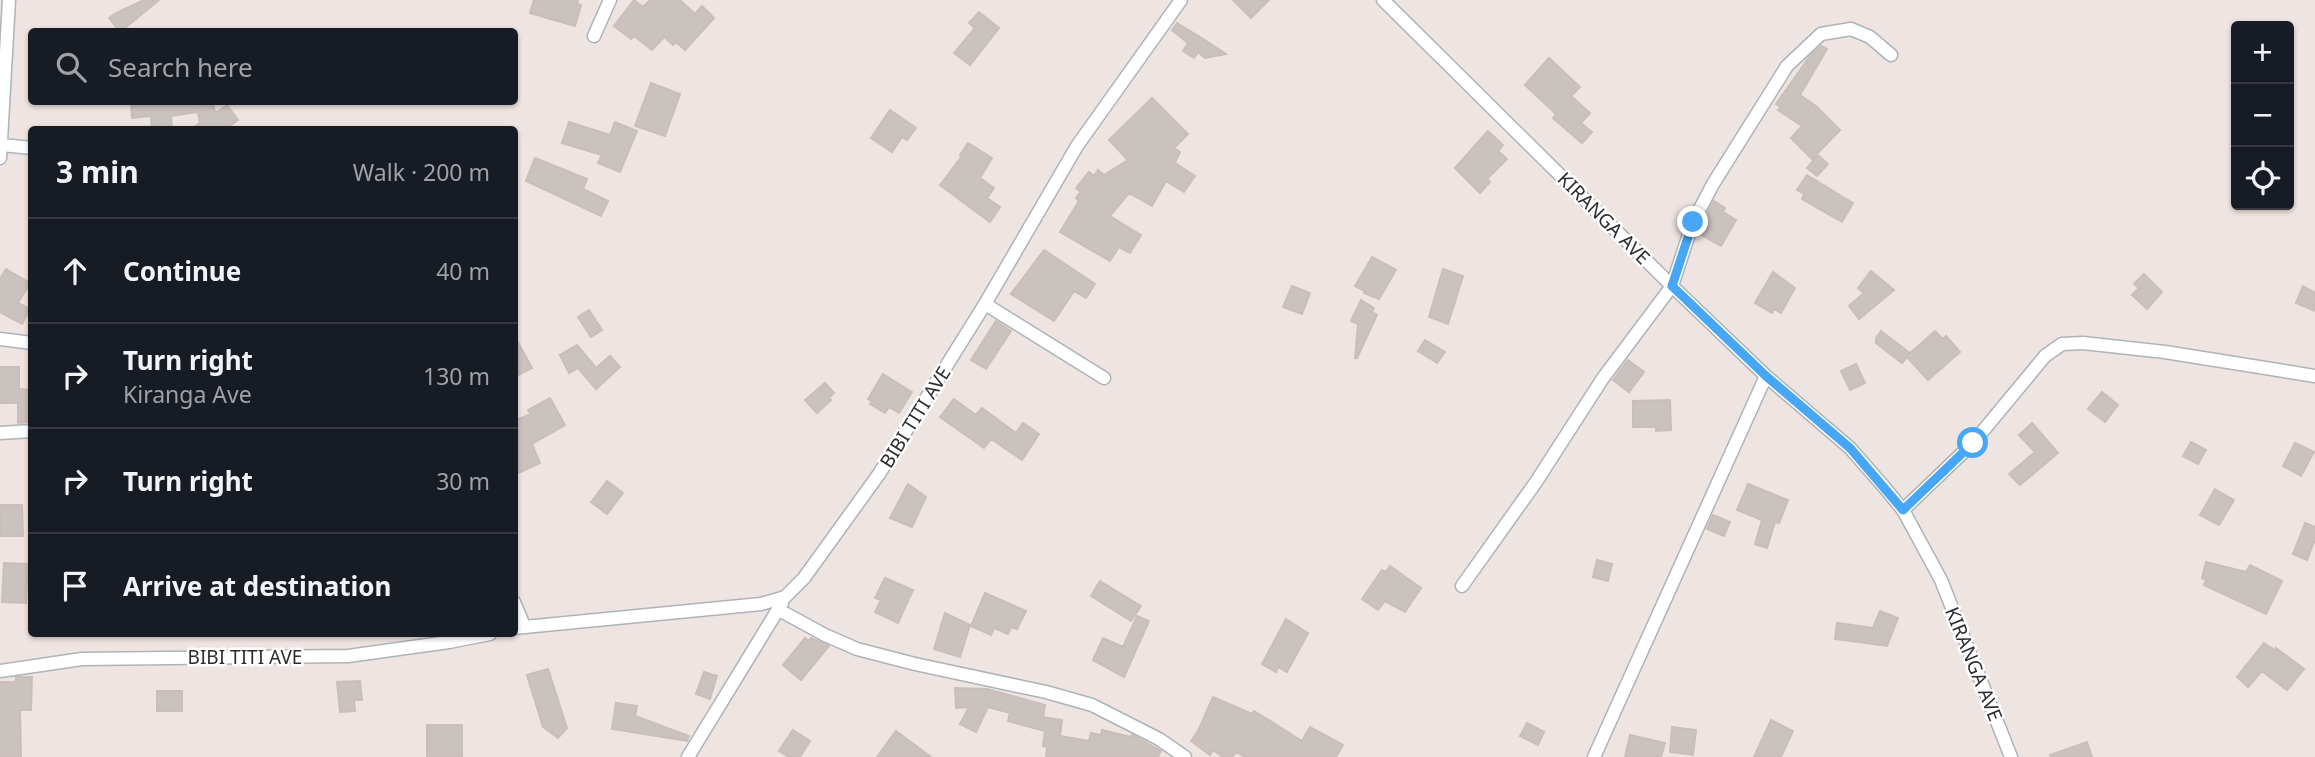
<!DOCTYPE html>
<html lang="en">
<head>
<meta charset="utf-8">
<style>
	body { margin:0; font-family:"Noto Sans",sans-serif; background:#20242c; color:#f1f3f6 }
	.controls { position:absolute; right:21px; top:21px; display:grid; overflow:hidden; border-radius:7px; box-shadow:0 2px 5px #0004 }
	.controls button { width:63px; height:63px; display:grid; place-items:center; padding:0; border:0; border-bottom:2px solid #363941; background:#171b24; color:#f1f3f6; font:35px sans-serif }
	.stop { position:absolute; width:21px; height:21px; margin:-16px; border:5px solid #48a7f4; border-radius:50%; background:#fff }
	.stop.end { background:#48a7f4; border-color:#fff; box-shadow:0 2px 7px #0008 }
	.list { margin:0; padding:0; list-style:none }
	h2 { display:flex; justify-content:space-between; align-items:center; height:91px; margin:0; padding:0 28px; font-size:30px }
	h2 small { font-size:23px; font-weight:400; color:#9ea1a6 }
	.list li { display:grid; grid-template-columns:46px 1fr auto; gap:21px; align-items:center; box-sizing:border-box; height:105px; padding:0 28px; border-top:2px solid #363941 }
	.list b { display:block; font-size:26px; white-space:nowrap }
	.list p { margin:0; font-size:23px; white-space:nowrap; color:#9ea1a6 }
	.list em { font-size:23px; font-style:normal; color:#9ea1a6 }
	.icon { flex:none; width:38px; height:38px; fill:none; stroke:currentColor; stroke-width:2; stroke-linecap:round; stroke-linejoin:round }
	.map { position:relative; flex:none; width:2315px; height:757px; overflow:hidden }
	.search { position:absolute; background:#171b24; box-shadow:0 2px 5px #0004; left:28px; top:28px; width:490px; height:77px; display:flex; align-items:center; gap:18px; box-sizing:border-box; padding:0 24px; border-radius:7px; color:#9ea1a6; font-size:26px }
	.panel { position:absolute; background:#171b24; box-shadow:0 2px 5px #0004; left:28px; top:126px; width:490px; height:511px; border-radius:7px }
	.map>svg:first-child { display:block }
	.building { fill:#cac2bf; stroke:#cabeba; stroke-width:2 }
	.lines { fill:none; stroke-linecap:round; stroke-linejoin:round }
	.minor-casing { stroke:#adb4b9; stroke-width:15 }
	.minor { stroke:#fff; stroke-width:12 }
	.route { stroke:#48a7f4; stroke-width:9 }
	.labels { text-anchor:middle; stroke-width:5; stroke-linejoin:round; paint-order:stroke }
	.street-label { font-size:19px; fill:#2d2d2d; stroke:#fff }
</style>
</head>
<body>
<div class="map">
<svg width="2315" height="757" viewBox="0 0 2315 757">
	<rect width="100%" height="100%" fill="#eee4e1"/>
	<path class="building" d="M144,0H159L120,32L109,18L116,13Z
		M534,0H578L577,4L581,5L575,26L530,13Z
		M634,0L643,7L650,0H680L695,14L702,6L714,18L685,50L676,42L673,45L664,37L652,50L634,36L631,39L614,26Z
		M1233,0H1269L1251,18Z
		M979,12L999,28L970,65L954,53L975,28L969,23Z
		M1177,23L1200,37L1226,54L1205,58L1198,52L1194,58L1183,51L1188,43L1172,30Z
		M1821,46L1827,49L1800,95L1817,107L1840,130L1812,159L1791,138L1802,126L1778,110L1781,107L1776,104L1810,56Z
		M1549,58L1580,87L1571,96L1590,113L1581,123L1592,132L1582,143L1553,118L1556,114L1525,85Z
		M651,83L680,94L665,136L635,126Z
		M1152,98L1188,134L1174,148L1180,152L1175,163L1195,176L1184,192L1166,181L1152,206L1129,193L1110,216L1141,235L1130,253L1119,247L1110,261L1060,232L1079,201L1076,198L1081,192L1076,188L1089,172L1094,176L1098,170L1104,175L1128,160L1109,140Z
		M131,102H213L215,113L227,105L238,120L224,130H190L200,123L198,112L171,116L172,130H152L151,116L132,118Z
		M890,110L916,128L907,140L902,137L892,152L871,138Z
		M569,122L610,135L615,122L637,131L620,172L598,163L602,155L562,143Z
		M1488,131L1503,145L1498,151L1507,159L1487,179L1490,182L1480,193L1455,168Z
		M968,143L992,158L980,178L994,188L987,198L1000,207L990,222L940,185L962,156L960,155Z
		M1818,155L1828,164L1817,176L1807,168Z
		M535,158L587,179L583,189L608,201L601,216L526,181Z
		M1807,175L1853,203L1842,222L1802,199L1804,194L1797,190Z
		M1714,201L1725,208L1723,212L1736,220L1721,246L1698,233L1706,222L1704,220Z
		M1044,250L1095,284L1086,298L1074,291L1054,321L1011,294Z
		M1372,257L1396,270L1379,299L1364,293L1365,291L1355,286Z
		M6,269L30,283L18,303L30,309L22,324L0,312V279Z
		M1443,269L1463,276L1448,324L1429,317Z
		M1871,271L1894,290L1859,319L1849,306L1864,293L1858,288Z
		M1773,272L1795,288L1781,313L1774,309L1772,313L1755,303Z
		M2144,274L2162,292L2147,309L2132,295L2139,288L2134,284Z
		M1292,286L1310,293L1302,314L1283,307Z
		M2303,286L2315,293V311L2296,303Z
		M1361,300L1374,308L1372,312L1377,315L1357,358H1355L1358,324L1351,321Z
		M589,310L602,330L591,337L578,317Z
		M996,321L1011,331L986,369L971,360Z
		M1881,331L1910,353L1908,355L1935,331L1943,339L1946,336L1960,352L1928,380L1907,357L1902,363L1876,343V338Z
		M514,335L532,368L514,377Z
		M1425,340L1445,352L1437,363L1418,351Z
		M577,345L596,368L610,356L620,367L596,389L578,368L569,373L560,355Z
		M1628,360L1644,372L1629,392L1613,380Z
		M1856,364L1865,383L1850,390L1841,371Z
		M0,367H19V389L32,390V422L18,423V403H0Z
		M883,374L912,392L899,413L889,407L885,413L870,404L872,401L868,399Z
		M825,383L834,393L829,398L831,400L817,413L805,400Z
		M2102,392L2118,405L2105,422L2088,409Z
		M550,398L565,425L532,444L540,463L514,475V421L531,414L528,410Z
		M954,399L976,415L982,408L1016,433L1023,423L1039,434L1022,460L991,439L984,448L940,417Z
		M1670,400L1671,430L1656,431V427H1633V401Z
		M2032,423L2058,453L2020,485L2009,474L2035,452L2019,435Z
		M2191,442L2206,450L2198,464L2183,456Z
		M2295,443L2314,452L2301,476L2283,466Z
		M607,481L623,493L607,514L591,502Z
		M908,484L926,497L912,527L890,518Z
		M1748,484L1788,500L1779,523L1775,522L1767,548L1755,544L1762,520L1737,510Z
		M2215,489L2234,500L2219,525L2200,515Z
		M0,505H22L23,536H1Z
		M1713,515L1730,522L1724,536L1707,529Z
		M2305,523L2315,527V539L2307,560L2293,554Z
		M1597,560L1612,564L1608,581L1593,577Z
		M2206,562L2246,572L2250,565L2282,581L2266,614L2204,585L2206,580L2202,578Z
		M4,563L28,564L26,603L2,602Z
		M1390,566L1421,588L1405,612L1385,601L1378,610L1362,599L1382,570L1386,572Z
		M885,578L913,590L898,623L875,612L881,600L875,598Z
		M1100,581L1141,606L1131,621L1091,596Z
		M985,593L1026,611L1017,629L1011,627L1008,634L994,628L991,635L971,626Z
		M1880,611L1898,618L1887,646L1835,639L1837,623L1873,628Z
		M945,613L970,625L960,657L934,649Z
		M1137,616L1149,621L1124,677L1093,660L1103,638L1123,647Z
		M1286,619L1308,633L1287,672L1278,667L1276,672L1262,664Z
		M805,638L809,641L811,638L829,646L801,680L783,665Z
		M2264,643L2275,650L2276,648L2304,669L2287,690L2262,671L2248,687L2237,677Z
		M548,669L567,728L558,738L543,727L527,675Z
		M704,672L717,676L710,699L696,694Z
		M16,677H32L31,710H20L21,757H0V682H16Z
		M360,681L362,700H354L355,711L340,712L337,682Z
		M955,688L987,689L1045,705L1043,717L1062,720L1060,736L1089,741L1091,733L1101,735L1102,730L1131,737L1132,735L1161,751L1158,757H1046L1047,747L1043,746L1045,731L1008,721L1010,713L988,707L976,732L960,724L969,707L956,708Z
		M157,691H182V711H157Z
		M1213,697L1252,714L1254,711L1302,741L1310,727L1343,745L1336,757H1245L1236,752L1232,757H1223L1213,750L1210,755L1191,741L1198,731Z
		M616,703L637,706L635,716L689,736L687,741L612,729Z
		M1771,720L1793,731L1781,757H1754Z
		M1527,723L1544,732L1538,745L1520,736Z
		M427,725H462V757L427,756Z
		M1672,727L1696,730L1693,755L1670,752Z
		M793,730L810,741L800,757H789L779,751Z
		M896,731L931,757H877Z
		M1630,735L1665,743L1661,757H1625Z
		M2087,742L2092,757H2051L2050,755Z"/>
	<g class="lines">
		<defs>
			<path id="minor" d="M1383,0L1672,286L1766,376L1850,448L1885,488L1903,510L1941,580L2011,757
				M594,36L610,0
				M2,145L32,148
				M0,158L9,0
				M985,304L1104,378
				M0,339L32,343
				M0,433L32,431
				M1903,510L1973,443L2045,356L2062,344L2083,343L2165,352L2315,376
				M1462,586L1536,482L1603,378L1672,286L1693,222L1713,184L1787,66L1821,34L1851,29L1870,37L1891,55
				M514,602L524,626
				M779,610L825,635L857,649L915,664L1046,692L1092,705L1159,739L1185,757
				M514,628L761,604L785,597L804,578L879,474L985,304L1077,146L1181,0
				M0,671L82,659L348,656L449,642L490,634
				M688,757L782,603
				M1594,757L1766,376"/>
		</defs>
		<use href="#minor" class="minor-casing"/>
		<use href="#minor" class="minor"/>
	</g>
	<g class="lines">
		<path class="route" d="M1693,222L1672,286L1766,376L1850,448L1903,510L1973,443"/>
	</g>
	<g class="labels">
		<g class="street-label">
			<text transform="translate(1604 218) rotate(45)" y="7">KIRANGA AVE</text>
			<text transform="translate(915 417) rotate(-58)" y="7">BIBI TITI AVE</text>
			<text x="245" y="664">BIBI TITI AVE</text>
			<text transform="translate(1974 664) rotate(68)" y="7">KIRANGA AVE</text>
		</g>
	</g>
</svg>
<div class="controls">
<button>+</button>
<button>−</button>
<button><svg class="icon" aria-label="locate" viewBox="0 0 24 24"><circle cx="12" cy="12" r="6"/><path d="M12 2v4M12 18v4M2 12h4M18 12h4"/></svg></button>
</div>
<div class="stop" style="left:1973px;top:443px"></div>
<div class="stop end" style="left:1693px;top:222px"></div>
<div class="search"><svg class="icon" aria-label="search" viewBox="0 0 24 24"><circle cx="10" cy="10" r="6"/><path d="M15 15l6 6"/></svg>Search here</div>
<section class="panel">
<h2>3 min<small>Walk · 200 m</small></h2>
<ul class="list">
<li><svg class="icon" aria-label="ahead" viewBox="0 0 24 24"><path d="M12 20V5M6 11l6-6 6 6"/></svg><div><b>Continue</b></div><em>40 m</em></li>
<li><svg class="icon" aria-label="right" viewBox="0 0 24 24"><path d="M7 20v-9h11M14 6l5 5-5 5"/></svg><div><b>Turn right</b><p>Kiranga Ave</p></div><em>130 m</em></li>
<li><svg class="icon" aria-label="right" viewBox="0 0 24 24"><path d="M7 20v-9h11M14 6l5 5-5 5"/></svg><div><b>Turn right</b></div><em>30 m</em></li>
<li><svg class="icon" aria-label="arrive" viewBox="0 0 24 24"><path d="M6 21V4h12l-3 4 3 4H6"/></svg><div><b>Arrive at destination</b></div></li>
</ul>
</section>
</div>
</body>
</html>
